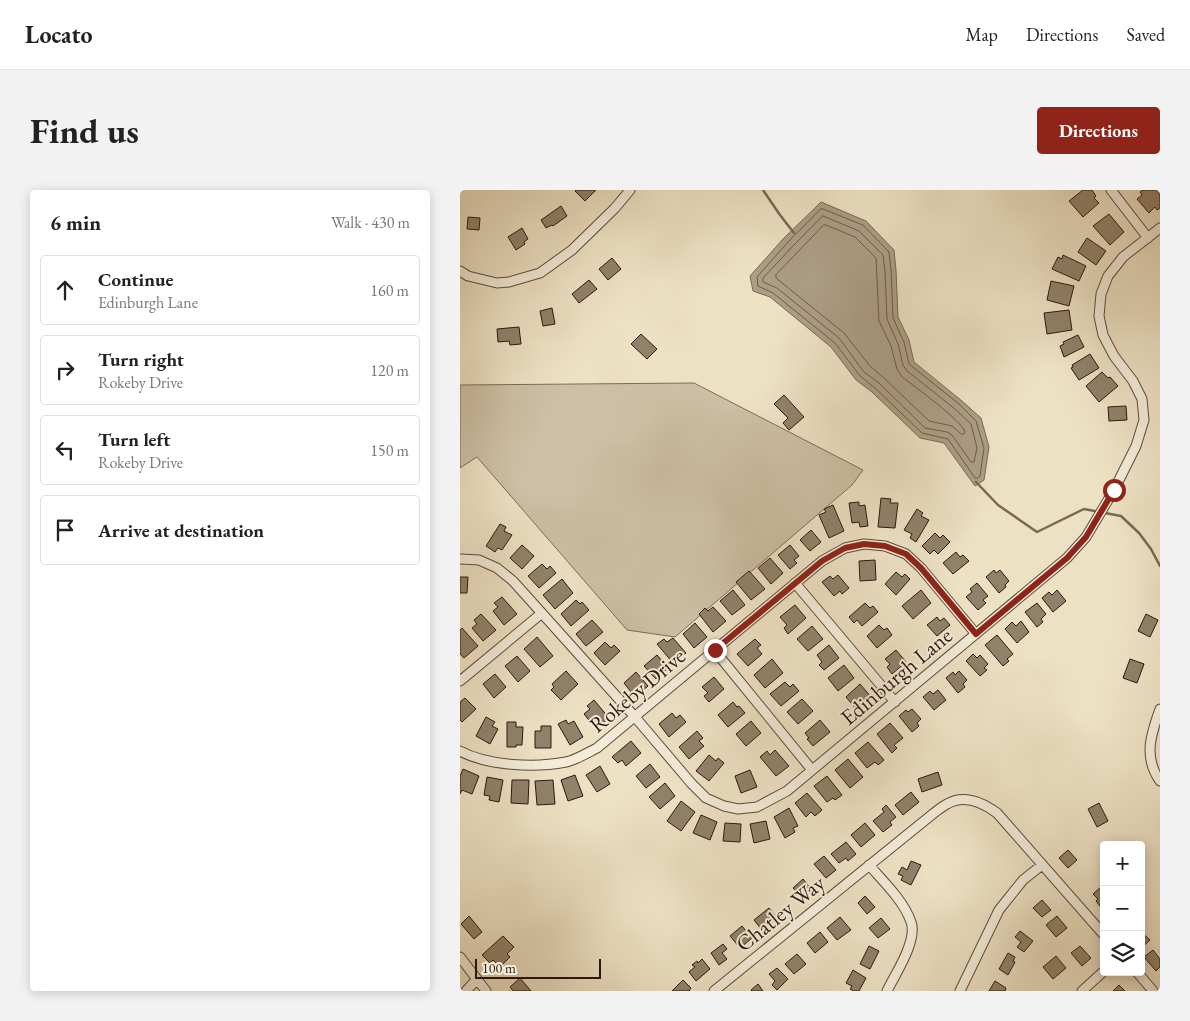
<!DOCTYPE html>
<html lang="en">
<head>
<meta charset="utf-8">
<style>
	body { margin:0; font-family:"EB Garamond",serif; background:#f2f2f2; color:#222 }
	.controls { position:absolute; right:15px; bottom:15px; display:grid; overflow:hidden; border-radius:5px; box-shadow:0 2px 12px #0003 }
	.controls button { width:45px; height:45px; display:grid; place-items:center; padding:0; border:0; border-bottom:1px solid #e0e0e0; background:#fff; color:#222; font:25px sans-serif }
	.scale { position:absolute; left:15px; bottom:12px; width:126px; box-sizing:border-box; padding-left:5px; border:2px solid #2e180b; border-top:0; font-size:14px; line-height:18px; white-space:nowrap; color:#2e180b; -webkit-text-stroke:4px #f3ecd9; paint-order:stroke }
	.stop { position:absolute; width:15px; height:15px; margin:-11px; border:4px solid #8f2418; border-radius:50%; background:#fff }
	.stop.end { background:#8f2418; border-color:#fff; box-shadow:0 1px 5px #0008 }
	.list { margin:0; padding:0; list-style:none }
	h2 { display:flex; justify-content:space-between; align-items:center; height:65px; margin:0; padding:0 20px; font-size:21px }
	h2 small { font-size:16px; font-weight:400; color:#767676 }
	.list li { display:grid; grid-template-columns:32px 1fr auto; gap:15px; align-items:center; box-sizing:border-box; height:70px; margin:0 10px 10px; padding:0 10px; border:1px solid #e0e0e0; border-radius:5px }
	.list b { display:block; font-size:19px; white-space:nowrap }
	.list p { margin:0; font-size:16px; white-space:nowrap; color:#767676 }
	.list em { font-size:16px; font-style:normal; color:#767676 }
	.icon { flex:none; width:28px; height:28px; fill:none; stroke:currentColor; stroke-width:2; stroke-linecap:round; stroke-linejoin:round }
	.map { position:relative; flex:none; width:700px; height:801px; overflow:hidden; border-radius:5px }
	header { display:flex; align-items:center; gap:30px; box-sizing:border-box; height:70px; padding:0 25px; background:#fff; border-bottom:1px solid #e0e0e0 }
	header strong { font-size:24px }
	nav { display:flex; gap:28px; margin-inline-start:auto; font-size:18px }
	.intro { display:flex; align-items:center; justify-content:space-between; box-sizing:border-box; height:120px; padding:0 30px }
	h1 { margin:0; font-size:35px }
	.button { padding:12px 22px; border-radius:5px; background:#8f2418; color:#fff; font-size:18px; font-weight:700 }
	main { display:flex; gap:30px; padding:0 30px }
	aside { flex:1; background:#fff; border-radius:5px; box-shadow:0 2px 12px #0003 }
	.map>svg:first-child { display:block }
	.green { fill:#cdbfa5; stroke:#7e6c58 }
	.water { fill:#ac9d85; stroke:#7a6854 }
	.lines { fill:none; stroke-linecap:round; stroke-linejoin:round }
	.shore { stroke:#6d5a48; stroke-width:1 }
	.stream { stroke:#7a6854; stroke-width:2.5 }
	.building { fill:#91816b; stroke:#2e180b }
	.minor-casing { stroke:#5e4a39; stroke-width:11 }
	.minor { stroke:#f3ecd9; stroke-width:9 }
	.route { stroke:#8f2418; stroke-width:6 }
	.labels { text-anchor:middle; stroke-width:4; stroke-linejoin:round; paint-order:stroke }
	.street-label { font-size:22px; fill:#2e180b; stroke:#f3ecd9 }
</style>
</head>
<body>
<header>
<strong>Locato</strong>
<nav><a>Map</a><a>Directions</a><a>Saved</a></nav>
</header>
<div class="intro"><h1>Find us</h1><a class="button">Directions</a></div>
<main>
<aside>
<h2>6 min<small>Walk · 430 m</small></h2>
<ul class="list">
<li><svg class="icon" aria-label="ahead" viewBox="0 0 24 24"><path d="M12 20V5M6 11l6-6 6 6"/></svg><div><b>Continue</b><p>Edinburgh Lane</p></div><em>160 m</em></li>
<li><svg class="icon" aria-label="right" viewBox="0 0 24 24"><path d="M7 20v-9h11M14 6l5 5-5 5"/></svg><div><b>Turn right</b><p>Rokeby Drive</p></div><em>120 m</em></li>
<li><svg class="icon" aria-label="left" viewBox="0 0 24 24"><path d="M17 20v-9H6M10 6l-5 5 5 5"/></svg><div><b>Turn left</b><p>Rokeby Drive</p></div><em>150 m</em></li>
<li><svg class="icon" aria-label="arrive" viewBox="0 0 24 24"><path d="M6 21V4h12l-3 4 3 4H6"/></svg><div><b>Arrive at destination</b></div></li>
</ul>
</aside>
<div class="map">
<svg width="700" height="801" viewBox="0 0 700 801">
	<rect width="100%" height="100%" fill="#ede1c4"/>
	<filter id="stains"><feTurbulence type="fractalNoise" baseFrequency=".004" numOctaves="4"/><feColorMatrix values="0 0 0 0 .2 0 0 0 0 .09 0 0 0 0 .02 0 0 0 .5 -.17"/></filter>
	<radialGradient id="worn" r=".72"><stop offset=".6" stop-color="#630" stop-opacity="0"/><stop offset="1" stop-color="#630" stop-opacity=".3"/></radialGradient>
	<path class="green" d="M234,193L403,280L392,295L215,447L167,440L17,267L0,278V195Z"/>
	<path class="water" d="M361,12L406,31L434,60L436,80L438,127L449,150L454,172L502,211L521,228L529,257L524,290L515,296L484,253L460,248L412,202L396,190L371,157L310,107L293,101L290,86L324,48Z"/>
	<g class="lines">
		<path class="shore" d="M361,19H363L403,35L429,62L431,80L433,128L444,152L449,174L499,214L516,231L524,258L520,286L518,288H515L488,249L462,243L415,198L400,186L375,153L313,103L298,96L297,87L328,52Z
			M363,26L399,41L423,65L425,81L427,129L438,154L443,175L447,181L495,219L511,234L517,258L514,272H511L492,245L487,242L465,238L419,193L404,182L379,148L317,98L303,92V88L333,56Z
			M364,35H366L395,47L416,68L419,131L431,156L437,179L442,187C454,196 501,230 505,242L504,244H501L492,236L469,231L424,188L410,176L384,143L316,88V85Z"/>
		<path class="stream" d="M303,0L320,25L334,43
			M516,292L538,315L577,342L624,319L661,326L679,343L691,359L700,376"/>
	</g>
	<path class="building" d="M116,0H136L125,11L115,1Z
		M623,0H632L636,6L634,8L639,13L623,27L609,11Z
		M683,0H697L700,4V18L697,20L695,17L689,23L677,9L682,5L680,2Z
		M101,16L107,26L93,36L92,35L86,38L81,30Z
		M649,24L664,42L650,55L633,36Z
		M8,27L20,28L19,40L7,39Z
		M62,38L68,49L64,52L65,54L56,60L48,47Z
		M627,48L646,61L636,75L618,62Z
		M603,65L626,76L619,91L592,79L598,67L602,69Z
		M152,68L161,79L148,90L139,79Z
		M129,90L137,99L119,113L112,104Z
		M591,91L614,96L609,116L587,110Z
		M92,118L95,134L83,136L80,121Z
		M609,120L612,140L587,144L584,123Z
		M59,137L61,154L50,155L49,151L38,152L37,139Z
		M181,144L197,159L187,169L171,154Z
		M618,145L624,157L604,167L600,156L604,154L603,152Z
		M630,164L639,178L619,190L611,178L613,177L612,175Z
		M642,182L648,188L650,187L658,196L639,212L626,196Z
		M324,205L344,227L329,240L323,233L328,228L314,214Z
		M666,216L667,230L649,231L648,217Z
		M421,308L431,309L430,313H438L435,338L418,337Z
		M399,312V316L405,315L408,336L400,337L399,332L392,333L389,313Z
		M373,315L384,341L369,348L359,325L366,322L364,319Z
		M457,319L463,323L461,326L469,330L456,352L450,348L452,344L444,340Z
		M40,334L46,337L44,341L52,345L42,360L38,358L35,362L26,356Z
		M351,340L361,352L350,361L340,350Z
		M475,343L480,348L483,345L490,352L478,364L474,360L470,364L462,356Z
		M62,355L74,366L62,379L50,368Z
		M330,355L339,366L334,370L337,373L330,379L318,365Z
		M496,362L500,367L503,365L509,371L493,384L483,373Z
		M310,368L323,383L311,394L298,378Z
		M415,370L416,390L400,391L399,371Z
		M82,374L87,379L90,376L96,383L79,398L68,386Z
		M534,380L536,383L540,380L549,391L545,395L546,397L539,403L526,387Z
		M289,381L305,399L291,410L276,392Z
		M436,382L442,387L445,384L450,389L436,405L425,394Z
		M378,385L389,398L382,404L380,401L374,406L362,392L370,386L373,389Z
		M0,387H8L7,403H0Z
		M102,389L113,403L95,419L83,405Z
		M517,393L528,406L523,410L526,413L518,420L506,407L512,402L510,399Z
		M273,400L285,415L272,425L260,411Z
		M461,400L471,413L453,429L442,416Z
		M597,400L606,411L593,422L582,408L589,402L592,405Z
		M42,407L57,424L44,435L33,421L38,417L34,413Z
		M116,410L120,414L122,412L129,420L111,436L101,424Z
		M405,413L410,418L413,416L418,422L402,436L397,430L394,433L389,427Z
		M577,413L586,424L581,429L583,432L577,437L565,422Z
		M335,415L346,428L328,444L324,438L327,435L320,427Z
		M253,417L266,431L253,442L239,424L245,418L248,421Z
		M21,424L36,440L23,451L12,438L17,434L14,430Z
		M686,424L698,430L690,447L678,441Z
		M477,427L480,431L484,428L490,435L477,446L467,435Z
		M132,430L143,442L126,456L116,444Z
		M561,431L569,442L557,453L545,439L552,432L556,436Z
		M235,433L247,447L234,458L223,444Z
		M419,435L424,440L427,438L432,445L417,458L407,446Z
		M352,436L363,449L348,461L337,449Z
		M2,438L18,456L4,468L0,464V440Z
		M537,445L553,464L547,469L549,471L543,476L525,455Z
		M77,447L93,466L80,477L64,459Z
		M213,448L226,463L213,473L197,454L204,449L207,452Z
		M295,449L301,455L297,458L302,464L288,476L277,464Z
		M145,452L151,458L154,455L160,461L145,475L134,463Z
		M369,455L379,468L364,480L359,475L362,472L357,465Z
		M436,460L446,472L432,484L427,477L430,474L425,469Z
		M513,464L517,468L520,465L528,474L524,478L527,480L520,486L506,471Z
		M197,465L208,478L196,489L184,476Z
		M57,466L70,481L58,492L45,476Z
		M312,469L323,483L305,498L294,485Z
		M670,469L684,474L677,493L663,488Z
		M384,475L394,488L378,501L368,488Z
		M106,481L118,494L101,510L91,500L94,497L92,494Z
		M499,481L507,490L503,494L505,497L498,503L486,488L493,482L495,485Z
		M176,482L188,496L175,507L164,493Z
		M35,484L46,497L34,508L23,494Z
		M254,487L264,499L249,512L244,506L248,503L242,497Z
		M325,492L330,497L333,494L339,501L321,516L310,504Z
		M400,494L412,508L397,520L386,507Z
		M478,500L486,510L474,520L463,507L470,501L473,504Z
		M5,508L16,519L2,532L0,530V512Z
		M342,509L353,521L338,534L327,522Z
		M134,510L149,528L136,539L124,524L130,519L127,516Z
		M273,512L277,517L279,516L285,523L268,537L258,525Z
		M452,519L461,529L457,533L459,536L452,542L439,526L446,520L448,522Z
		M212,523L216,528L220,525L226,532L209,547L199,534Z
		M26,527L35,532L32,536L38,539L30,554L16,546Z
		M106,530L108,534L114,531L123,547L110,555L98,534Z
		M360,530L370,542L353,556L347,549L349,548L345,543Z
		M291,531L301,543L286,556L276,544Z
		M47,532H56V537H63L62,555H56V557H47Z
		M430,533L443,548L434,555L437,558L432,563L417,544Z
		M81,536H91V558H75V541H81Z
		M237,541L243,548L239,551L244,556L229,569L219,557Z
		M171,551L181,563L166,576L162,570L158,573L152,567Z
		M408,552L424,570L418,575L415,572L407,578L395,563Z
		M315,560L329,576L316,586L300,567L307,561L310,565Z
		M249,565L256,571L258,568L264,573L249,591L236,581Z
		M388,569L403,587L390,598L375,580Z
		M190,574L200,587L186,598L176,586Z
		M140,576L150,594L137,602L126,585Z
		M3,579L19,586L12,604L2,600L0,604V586Z
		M290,580L297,597L281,603L275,586Z
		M478,582L482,595L462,602L458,589Z
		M115,585L123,606L108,611L101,590Z
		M367,586L382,605L375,610L373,608L367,612L354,596Z
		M27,587L43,590L39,612L29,610L30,606L24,605Z
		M52,590H69L68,614L51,613Z
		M93,590L95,614L77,615L75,591Z
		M205,593L215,606L200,619L189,607Z
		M451,602L459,612L443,625L435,615Z
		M347,603L362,620L355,626L351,622L346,627L335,613Z
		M221,611L235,622L221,641L207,631Z
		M639,613L648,631L637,637L628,619Z
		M426,615L436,627L430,632L432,635L423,642L413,631L424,622L422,619Z
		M329,618L338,636L333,638L335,642L325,648L314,627Z
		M241,625L257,632L250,650L233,643Z
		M306,631L310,649L294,653L290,634Z
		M265,633L281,634L280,652L263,651Z
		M405,633L415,645L401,657L391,645Z
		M386,652L396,664L388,671L386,668L379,673L371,664Z
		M608,660L617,670L608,678L599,668Z
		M364,666L376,680L366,688L354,674Z
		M451,671L461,675L451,695L441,690L443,686L438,684L442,677L447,680Z
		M343,689L351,699L338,710L332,704L336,701L333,698Z
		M641,697L644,701L643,720L636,711L638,709L633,704Z
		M405,706L415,717L407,724L398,713Z
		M582,710L591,720L582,727L573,718Z
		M309,718L317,728L302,740L294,730Z
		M9,726L22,742L14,749L1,734Z
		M597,726L607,738L596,747L586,735Z
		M380,727L391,740L377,750L367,738Z
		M421,728L430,739L418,748L409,738Z
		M282,736L292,748L280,758L270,746Z
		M560,741L573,751L564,762L557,757L561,752L555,747Z
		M360,742L368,752L355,763L347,753Z
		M681,742L690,750L681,758Z
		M43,746L54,757L47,764L50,767L40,777L33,770L30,773L22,765Z
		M263,754L267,759L262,763L267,769L259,775L251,763Z
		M409,756L419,761L410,779L400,774Z
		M620,756L631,768L622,776L611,763Z
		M693,760L700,769V777L696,781L684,767Z
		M548,763L555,767L553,771L555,772L548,785L539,779Z
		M337,764L346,774L334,784L325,774Z
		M596,766L606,778L593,789L583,777Z
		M242,769L250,779L236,791L229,782L235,777L232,775L237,771L238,773Z
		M317,778L328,789L317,800L312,795L315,791L309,784Z
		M393,780L406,788L399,801H394L390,799L392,796L386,793Z
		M60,788L71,801H53L50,797Z
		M223,790L231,798L229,801H212Z
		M535,791L546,798L545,801H529Z
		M298,794L303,801H292L291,800Z
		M659,795L665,801H653Z"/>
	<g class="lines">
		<defs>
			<path id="minor" d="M651,0L688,48
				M0,81L8,86L37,93L49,92L80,83L112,60L155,18L170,0
				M0,369L19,370L37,378L53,391L175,527L231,593L246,608L264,616L278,619L297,617L327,601L607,368L626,347L654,300L676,256L684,230L682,209L673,191L654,166L643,145L639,126L641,104L648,86L663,67L700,38
				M335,393L435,512
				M255,461L352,580
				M0,491L82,423
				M700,519C691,544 683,567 700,591
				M0,561C28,576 75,578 106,572C116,570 127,563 137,558L362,371L385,358L404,354L425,356L446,364L461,378L516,444
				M409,675C423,691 444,711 451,732C454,740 451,751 448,759C443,773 434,787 427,801
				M0,767L26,801
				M677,782L693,801
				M6,801L17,789
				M254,801L474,623C478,620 483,616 487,614C504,604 522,612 537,623L644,745
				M500,801L539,720L563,690L582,675
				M622,801L644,781"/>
		</defs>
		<use href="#minor" class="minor-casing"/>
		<use href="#minor" class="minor"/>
	</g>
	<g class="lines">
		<path class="route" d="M255,460L362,371L385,358L404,354L425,356L446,364L461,378L516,444L607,368L626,347L654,300"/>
	</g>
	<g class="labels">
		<g class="street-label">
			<text transform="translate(436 486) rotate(-40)" y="8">Edinburgh Lane</text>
			<text transform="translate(177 500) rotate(-40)" y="8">Rokeby Drive</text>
			<text transform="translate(320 723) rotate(-39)" y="8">Chatley Way</text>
		</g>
	</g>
	<rect width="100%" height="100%" filter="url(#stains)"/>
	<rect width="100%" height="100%" fill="url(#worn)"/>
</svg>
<div class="controls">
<button>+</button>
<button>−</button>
<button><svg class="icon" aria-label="layers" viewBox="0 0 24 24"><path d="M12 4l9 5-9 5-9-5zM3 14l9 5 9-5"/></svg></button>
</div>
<div class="scale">100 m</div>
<div class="stop" style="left:654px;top:300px"></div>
<div class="stop end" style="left:255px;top:460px"></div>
</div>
</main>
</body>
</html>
